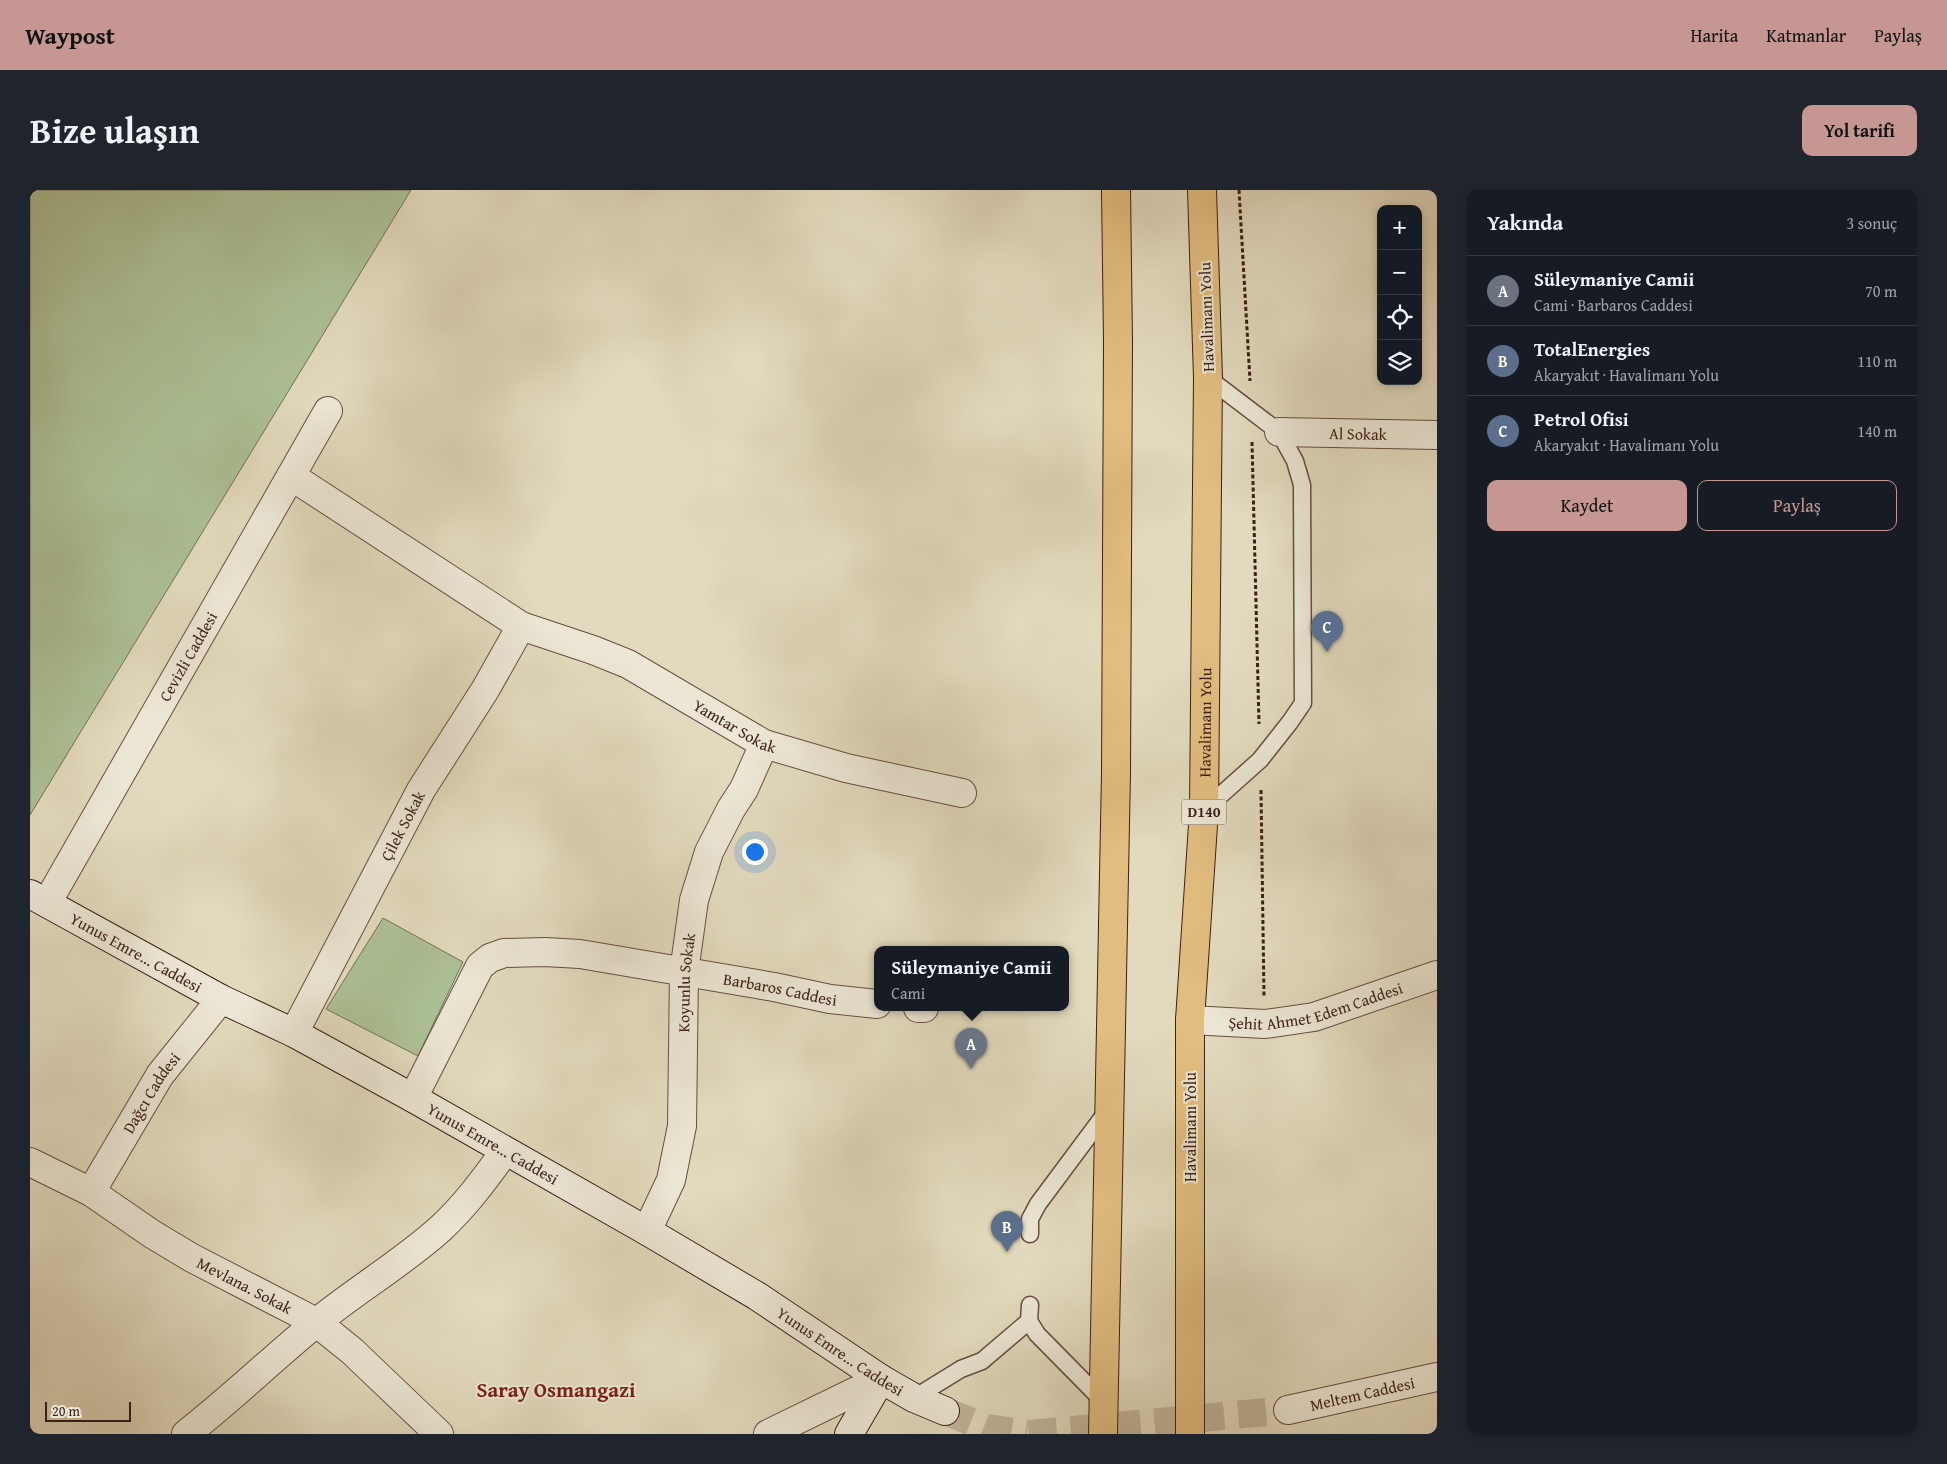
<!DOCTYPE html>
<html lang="tr">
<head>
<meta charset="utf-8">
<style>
	body { margin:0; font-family:"Gentium Book Plus",serif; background:#20242c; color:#f1f3f6 }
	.controls { position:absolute; right:15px; top:15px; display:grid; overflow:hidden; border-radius:10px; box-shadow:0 2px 8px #0003 }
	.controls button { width:45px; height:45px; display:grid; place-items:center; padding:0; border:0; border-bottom:1px solid #363941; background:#171b24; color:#f1f3f6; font:25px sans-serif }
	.scale { position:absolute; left:15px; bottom:12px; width:86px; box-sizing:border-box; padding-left:5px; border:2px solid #3c1f15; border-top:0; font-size:14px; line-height:18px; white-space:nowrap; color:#3c1f15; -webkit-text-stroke:4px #ece7d5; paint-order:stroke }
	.you { position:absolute; left:724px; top:661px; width:18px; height:18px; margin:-12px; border:4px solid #fff; border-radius:50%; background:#1a73e8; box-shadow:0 0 0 8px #1a73e833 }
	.badge { display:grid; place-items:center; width:32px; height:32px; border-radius:50%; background:#c59692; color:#fff; font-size:16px; font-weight:700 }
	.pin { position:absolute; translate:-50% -41px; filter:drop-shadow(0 1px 2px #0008) }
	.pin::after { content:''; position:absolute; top:26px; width:18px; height:15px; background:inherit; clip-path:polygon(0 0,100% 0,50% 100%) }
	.popup { position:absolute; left:844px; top:756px; width:195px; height:65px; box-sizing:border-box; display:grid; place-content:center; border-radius:10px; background:#171b24; filter:drop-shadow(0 1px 4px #0005); font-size:16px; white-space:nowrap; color:#9ea1a6 }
	.popup b { font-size:19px; color:#f1f3f6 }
	.popup::after { content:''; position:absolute; left:50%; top:100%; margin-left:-10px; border:10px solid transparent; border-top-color:#171b24 }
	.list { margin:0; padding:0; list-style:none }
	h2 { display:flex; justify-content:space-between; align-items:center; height:65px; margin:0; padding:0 20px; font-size:21px }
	h2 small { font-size:16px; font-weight:400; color:#9ea1a6 }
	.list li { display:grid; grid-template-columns:32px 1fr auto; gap:15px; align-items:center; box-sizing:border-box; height:70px; padding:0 20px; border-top:1px solid #363941 }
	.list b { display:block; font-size:19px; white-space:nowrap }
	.list p { margin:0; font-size:16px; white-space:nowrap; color:#9ea1a6 }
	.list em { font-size:16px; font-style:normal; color:#9ea1a6 }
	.actions { display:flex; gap:10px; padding:15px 20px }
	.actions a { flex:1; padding:11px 0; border:1px solid #c59692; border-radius:10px; text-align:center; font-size:18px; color:#c59692 }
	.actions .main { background:#c59692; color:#111 }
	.icon { flex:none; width:28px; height:28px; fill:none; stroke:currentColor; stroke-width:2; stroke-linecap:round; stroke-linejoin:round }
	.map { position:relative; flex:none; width:1407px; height:1244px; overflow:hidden; border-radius:10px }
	header { display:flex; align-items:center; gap:30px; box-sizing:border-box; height:70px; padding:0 25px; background:#c59692; color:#111 }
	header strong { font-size:24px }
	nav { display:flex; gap:28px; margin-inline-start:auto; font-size:18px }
	.intro { display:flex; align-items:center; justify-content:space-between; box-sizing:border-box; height:120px; padding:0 30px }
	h1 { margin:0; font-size:35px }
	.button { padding:12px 22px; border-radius:10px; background:#c59692; color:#111; font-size:18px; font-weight:700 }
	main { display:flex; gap:30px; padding:0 30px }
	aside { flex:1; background:#171b24; border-radius:10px; box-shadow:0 2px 8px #0003 }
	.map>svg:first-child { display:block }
	.green { fill:#adc196; stroke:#747056 }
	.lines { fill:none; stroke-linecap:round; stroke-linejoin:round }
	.secondary-tunnel { stroke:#c1b59c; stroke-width:28; stroke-dasharray:28 14; stroke-linecap:butt }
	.lane-casing { stroke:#664e3f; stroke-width:19 }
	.street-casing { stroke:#664e3f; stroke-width:30 }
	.secondary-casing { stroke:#3c1f15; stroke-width:30 }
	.highway-casing { stroke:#3c1f15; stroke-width:30 }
	.path { stroke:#3c1f15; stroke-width:3; stroke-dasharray:4 2.5; stroke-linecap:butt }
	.lane { stroke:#ece7d5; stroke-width:16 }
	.street { stroke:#ece7d5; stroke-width:28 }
	.secondary { stroke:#ece7d5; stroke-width:28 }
	.highway { stroke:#e1bd7f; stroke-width:28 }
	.labels { text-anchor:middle; stroke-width:4; stroke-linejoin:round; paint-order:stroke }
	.shield { fill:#ece7d5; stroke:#715b4f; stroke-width:1 }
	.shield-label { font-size:15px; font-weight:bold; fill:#3c1f15 }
	.street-label { font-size:16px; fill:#3c1f15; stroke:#ece7d5 }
	.district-label { font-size:21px; font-weight:bold; fill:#7a1f14; stroke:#ece7d5 }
</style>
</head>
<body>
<header>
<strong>Waypost</strong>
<nav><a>Harita</a><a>Katmanlar</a><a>Paylaş</a></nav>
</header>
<div class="intro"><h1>Bize ulaşın</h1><a class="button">Yol tarifi</a></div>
<main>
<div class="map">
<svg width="1407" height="1244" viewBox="0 0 1407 1244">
	<rect width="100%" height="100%" fill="#e2dabe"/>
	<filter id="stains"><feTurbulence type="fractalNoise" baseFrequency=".004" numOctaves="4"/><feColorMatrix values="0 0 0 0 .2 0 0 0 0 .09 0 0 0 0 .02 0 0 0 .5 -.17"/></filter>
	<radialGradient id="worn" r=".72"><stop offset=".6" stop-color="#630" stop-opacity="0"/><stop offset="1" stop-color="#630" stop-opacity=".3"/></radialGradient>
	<path class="green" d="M0,0H381L0,625Z
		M353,728L433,772L388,866L296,819Z"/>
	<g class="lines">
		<path class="secondary-tunnel" d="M915,1221L957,1238L997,1244
			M999,1244L1258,1220"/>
		<defs>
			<path id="lane" d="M1174,620L1230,570L1260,532L1273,513L1272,295L1265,271L1249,242L1178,188
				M1000,1044V1029L1008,1014L1078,920
				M1000,1115L999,1131L1007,1144L1073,1211
				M884,1208L931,1179L952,1171L999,1131"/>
			<g id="street">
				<path id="s1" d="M1249,242L1407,245"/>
				<path id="s2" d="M261,286L491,436L563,460L598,474L734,554L816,578L932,603"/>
				<path id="s3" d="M17,713L298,221"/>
				<path d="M888,818H894"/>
				<path id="s4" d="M1160,830L1235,834L1284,827L1407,785"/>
				<path id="s5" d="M264,843L391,600L455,500L491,436"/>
				<path id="s6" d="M383,908L450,776L460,768L474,763L515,762L550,764L744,797L800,809L847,814"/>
				<path id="s7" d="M0,972L61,1002L122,1044L162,1068L286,1132L322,1161L409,1244"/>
				<path id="s8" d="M61,1002L130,885L191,809"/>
				<path id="s9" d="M617,1041L641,990L652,936L654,782L664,710L679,662L701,619L714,599L734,554"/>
				<path id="s10" d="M1258,1220L1407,1187"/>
				<path d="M156,1244C201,1209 242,1169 286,1133C326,1100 371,1074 410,1039C435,1016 455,989 475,961"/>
				<path d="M738,1244L851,1189"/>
			</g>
			<g id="secondary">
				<path id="s11" d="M0,704L191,809L264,843L383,908L617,1041L727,1106L851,1189L884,1208L915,1221"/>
				<path d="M819,1244L851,1189"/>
			</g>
			<g id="highway">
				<path d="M1073,1244L1086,583L1088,151L1086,0"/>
				<path id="s12" d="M1160,1244V830L1174,620L1178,188L1172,0"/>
			</g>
		</defs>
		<use href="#lane" class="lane-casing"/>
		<use href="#street" class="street-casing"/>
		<use href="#secondary" class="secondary-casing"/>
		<use href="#highway" class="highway-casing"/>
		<path class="path" d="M1209,0L1220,191
			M1222,252L1229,534
			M1231,600L1234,806"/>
		<use href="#lane" class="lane"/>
		<use href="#street" class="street"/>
		<use href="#secondary" class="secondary"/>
		<use href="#highway" class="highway"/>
	</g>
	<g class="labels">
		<rect class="shield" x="1151.5" y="609.5" width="45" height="25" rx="4"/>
		<g class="shield-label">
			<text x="1174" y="627">D140</text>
		</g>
		<g class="street-label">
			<text transform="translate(1176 127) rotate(-92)" y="6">Havalimanı Yolu</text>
			<text dy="6" stroke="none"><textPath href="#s1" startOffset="79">Al Sokak</textPath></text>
			<text dy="6" stroke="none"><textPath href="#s3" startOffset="284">Cevizli Caddesi</textPath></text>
			<text dy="6" stroke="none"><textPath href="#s12" startOffset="712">Havalimanı Yolu</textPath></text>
			<text dy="6" stroke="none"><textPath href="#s2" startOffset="512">Yamtar Sokak</textPath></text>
			<text dy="6" stroke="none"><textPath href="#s5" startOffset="234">Çilek Sokak</textPath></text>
			<text dy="6" stroke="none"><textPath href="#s11" startOffset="121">Yunus Emre... Caddesi</textPath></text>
			<text dy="6" stroke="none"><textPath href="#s9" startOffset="255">Koyunlu Sokak</textPath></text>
			<text dy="6" stroke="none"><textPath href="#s6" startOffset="455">Barbaros Caddesi</textPath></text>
			<text dy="6" stroke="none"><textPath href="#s4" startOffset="128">Şehit Ahmet Edem Caddesi</textPath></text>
			<text dy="6" stroke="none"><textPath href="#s8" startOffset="116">Dağcı Caddesi</textPath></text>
			<text transform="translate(1160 937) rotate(-90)" y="6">Havalimanı Yolu</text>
			<text dy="6" stroke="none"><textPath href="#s11" startOffset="526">Yunus Emre... Caddesi</textPath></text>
			<text dy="6" stroke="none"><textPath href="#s7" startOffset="248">Mevlana. Sokak</textPath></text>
			<text dy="6" stroke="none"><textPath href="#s11" startOffset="931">Yunus Emre... Caddesi</textPath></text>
			<text dy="6" stroke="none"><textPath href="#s10" startOffset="76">Meltem Caddesi</textPath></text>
		</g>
		<g class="district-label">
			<text x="526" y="1207">Saray Osmangazi</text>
		</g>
	</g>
	<rect width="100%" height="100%" filter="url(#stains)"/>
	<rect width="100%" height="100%" fill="url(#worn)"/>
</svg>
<div class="controls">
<button>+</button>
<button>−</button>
<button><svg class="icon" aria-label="locate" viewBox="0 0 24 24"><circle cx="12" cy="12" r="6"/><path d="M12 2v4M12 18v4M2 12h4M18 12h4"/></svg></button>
<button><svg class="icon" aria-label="layers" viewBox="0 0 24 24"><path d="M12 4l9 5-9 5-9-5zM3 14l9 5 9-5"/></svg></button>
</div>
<div class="scale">20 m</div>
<div class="you"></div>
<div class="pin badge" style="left:941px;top:879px;background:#6b7280">A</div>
<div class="popup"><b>Süleymaniye Camii</b>Cami</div>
<div class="pin badge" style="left:977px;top:1062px;background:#5c6f8a">B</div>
<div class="pin badge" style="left:1297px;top:462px;background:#5c6f8a">C</div>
</div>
<aside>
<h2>Yakında<small>3 sonuç</small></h2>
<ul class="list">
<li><span class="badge" style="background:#6b7280">A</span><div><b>Süleymaniye Camii</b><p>Cami · Barbaros Caddesi</p></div><em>70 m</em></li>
<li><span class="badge" style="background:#5c6f8a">B</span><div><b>TotalEnergies</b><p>Akaryakıt · Havalimanı Yolu</p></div><em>110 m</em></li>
<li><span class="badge" style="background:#5c6f8a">C</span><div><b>Petrol Ofisi</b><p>Akaryakıt · Havalimanı Yolu</p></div><em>140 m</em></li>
</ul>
<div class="actions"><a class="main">Kaydet</a><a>Paylaş</a></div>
</aside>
</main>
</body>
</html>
